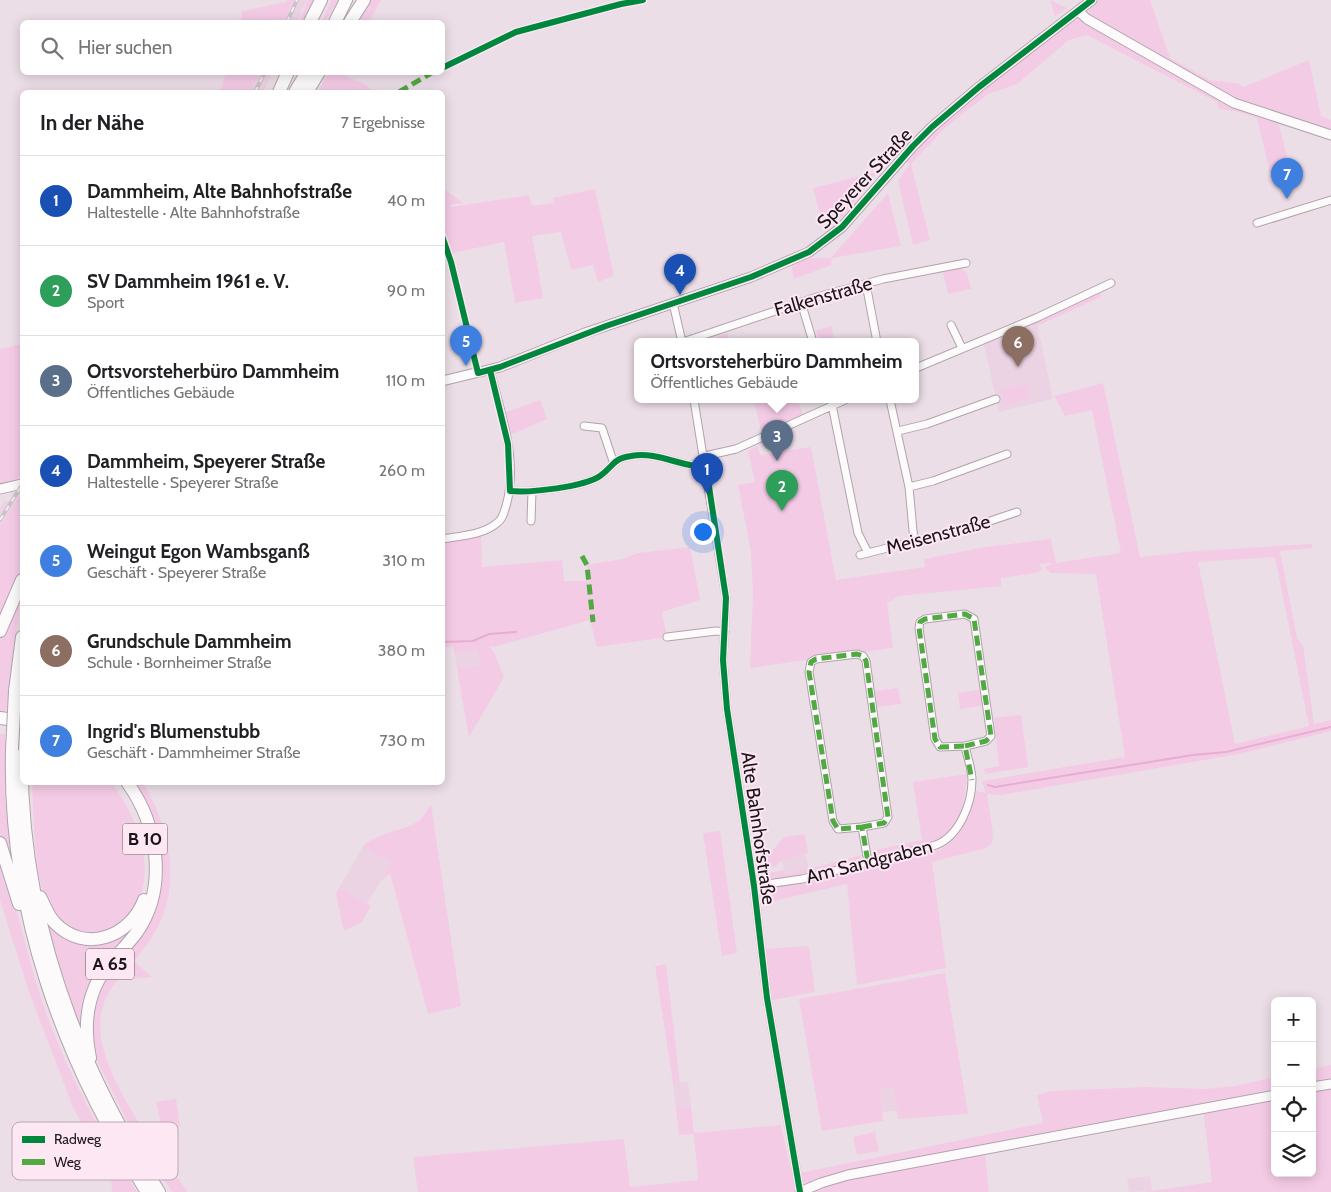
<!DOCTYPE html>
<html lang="de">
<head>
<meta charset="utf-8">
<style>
	body { margin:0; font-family:Cabin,sans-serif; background:#f2f2f2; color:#202124 }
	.controls { position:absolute; right:15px; bottom:15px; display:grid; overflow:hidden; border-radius:8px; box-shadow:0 2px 12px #0003 }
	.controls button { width:45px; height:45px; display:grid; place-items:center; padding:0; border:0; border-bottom:1px solid #e0e0e0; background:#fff; color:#202124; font:25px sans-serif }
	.you { position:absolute; left:702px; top:531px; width:18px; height:18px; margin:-12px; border:4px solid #fff; border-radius:50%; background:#1a73e8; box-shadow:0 0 0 8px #1a73e833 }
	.badge { display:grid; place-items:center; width:32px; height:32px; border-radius:50%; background:#ea580c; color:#fff; font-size:16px; font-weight:700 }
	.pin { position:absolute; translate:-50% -41px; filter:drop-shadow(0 1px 2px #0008) }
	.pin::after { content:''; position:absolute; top:26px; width:18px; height:15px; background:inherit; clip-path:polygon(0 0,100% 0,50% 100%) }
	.popup { position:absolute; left:634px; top:338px; width:285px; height:65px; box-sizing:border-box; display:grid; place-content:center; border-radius:8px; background:#fff; filter:drop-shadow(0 1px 4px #0005); font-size:16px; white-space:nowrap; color:#757577 }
	.popup b { font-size:19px; color:#202124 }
	.popup::after { content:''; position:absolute; left:50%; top:100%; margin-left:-10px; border:10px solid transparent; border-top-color:#fff }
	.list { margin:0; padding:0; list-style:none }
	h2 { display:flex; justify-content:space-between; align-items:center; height:65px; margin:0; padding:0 20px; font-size:21px }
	h2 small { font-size:16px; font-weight:400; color:#757577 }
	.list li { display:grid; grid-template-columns:32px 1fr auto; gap:15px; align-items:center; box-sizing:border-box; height:90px; padding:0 20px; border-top:1px solid #e0e0e0 }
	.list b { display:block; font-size:19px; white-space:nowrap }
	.list p { margin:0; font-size:16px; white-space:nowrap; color:#757577 }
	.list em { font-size:16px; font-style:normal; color:#757577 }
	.icon { flex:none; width:28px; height:28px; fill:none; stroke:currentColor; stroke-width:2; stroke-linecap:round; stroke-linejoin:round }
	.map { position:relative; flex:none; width:1331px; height:1192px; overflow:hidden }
	.search { position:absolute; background:#fff; box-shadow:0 2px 12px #0003; left:20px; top:20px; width:425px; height:55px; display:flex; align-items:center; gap:12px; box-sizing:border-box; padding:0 18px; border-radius:8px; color:#757577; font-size:19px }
	.panel { position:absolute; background:#fff; box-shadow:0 2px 12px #0003; left:20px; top:90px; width:425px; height:695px; border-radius:8px }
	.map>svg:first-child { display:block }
	.built { fill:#ecd3e3 }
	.green { fill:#f4cbe5; fill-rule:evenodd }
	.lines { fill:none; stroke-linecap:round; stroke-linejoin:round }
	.stream { stroke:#e8add3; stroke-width:2 }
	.minor-casing { stroke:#afa4ab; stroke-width:9 }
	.tertiary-casing { stroke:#afa4ab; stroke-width:11 }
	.motorway-casing { stroke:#afa4ab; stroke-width:14 }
	.minor { stroke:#fcfafb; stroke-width:7 }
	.tertiary { stroke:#fcfafb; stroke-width:9 }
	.motorway { stroke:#fcfafb; stroke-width:12 }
	.rail-casing { stroke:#c9c4c8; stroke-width:4 }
	.rail { stroke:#fce7f3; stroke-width:2; stroke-dasharray:5.5; stroke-linecap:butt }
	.motorway-bridge-casing { stroke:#afa4ab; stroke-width:14; stroke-linecap:butt }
	.motorway-bridge { stroke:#fcfafb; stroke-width:12 }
	.quiet { stroke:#52a842; stroke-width:5; stroke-dasharray:10 5; stroke-linecap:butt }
	.cycleway-casing { stroke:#fce7f3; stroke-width:9 }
	.cycleway { stroke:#00873e; stroke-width:6 }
	.labels { text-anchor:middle; stroke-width:4; stroke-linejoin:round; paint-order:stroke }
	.shield { fill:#fce7f3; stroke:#60535b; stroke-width:1 }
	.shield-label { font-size:18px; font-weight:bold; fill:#1d141a }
	.street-label { font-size:19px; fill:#1d141a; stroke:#fce7f3 }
	.key { fill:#fce7f3; stroke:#b9a8b2; stroke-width:1 }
	.key-label { font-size:14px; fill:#1d141a }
</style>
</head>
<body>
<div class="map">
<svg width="1331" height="1192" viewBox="0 0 1331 1192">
	<rect width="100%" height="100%" fill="#ecdee7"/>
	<path class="built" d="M294,0H307L297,22H284Z
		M260,73H273L263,92H250Z
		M1036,318L1053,399L999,412L983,340Z
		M5,500L14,505L0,526V508Z
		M479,651L481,665L457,669L455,654Z
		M363,846L392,863L367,904L339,888Z
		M805,854L809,869L786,875L782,861Z
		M688,1082L691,1106L676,1108L673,1083Z
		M893,1087L897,1111L882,1112L880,1089Z
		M1150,1176L1152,1191L1129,1192L1127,1179Z"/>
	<path class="green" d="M287,0H294L284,22H241L242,11L286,2Z
		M308,0H314L304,22H299Z
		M331,0H338L325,22H322Z
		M369,0H381L369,22H356Z
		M1050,0L1067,8L1055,16Z
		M1097,0H1150L1170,58L1210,80L1240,84L1243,87L1309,60L1321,116L1331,120V130L1234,98L1089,17V7Z
		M1077,20H1082L1235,105L1278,120L1287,157L1283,158L1286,174L1271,177L1257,118L1235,111L1219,109L1217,102L1087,35L1069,40L1017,84L988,94L945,128L911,164L930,240L913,245L898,181L910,164L904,161L939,125L1071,21Z
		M226,73V72L260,73L250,92H220Z
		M328,73H345L346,76L366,85L373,92H318Z
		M877,172L844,215L825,233L813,188Z
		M443,188L463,203L450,205L451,207L529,195L532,206L554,203L553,198L595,189L614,276L598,282L593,265L571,270L561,232L532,236L543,298L515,303L504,242L443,255Z
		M888,193L901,246L832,258L831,265L794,279L791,265L804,258H831Z
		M961,268L967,273L971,289L948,294L943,272Z
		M1099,288L1101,297L1037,326L1036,318Z
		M831,326L834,337L821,342L816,331Z
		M727,333L730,342H711L710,340Z
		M22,344V473L17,481L0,484V349Z
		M1103,383L1140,557L1195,551L1312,544V548L1280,551L1297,638L1303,645L1314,724L1331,720V731L1239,754L1001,795L987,794L993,833L992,843L986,848L932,862L946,968L857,985L847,884L761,904L760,896L762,889L804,883L941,849C964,836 969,815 976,791L986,793L982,781L1125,757L1096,574L1051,573L1044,568L1053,563L1040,564L1042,570L1035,573L1001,578V586L899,596L887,603L893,648L750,668L753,595L751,552L738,485L755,482L748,451L758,446L760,455L811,447L836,580L925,567L924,559L985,547L1051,539L1056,563L1121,553L1092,410L1065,416L1054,396ZM1275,557L1309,726L1235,744L1198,562Z
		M1027,384L1030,398L1005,405L1001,390Z
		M540,400L547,419L510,435L504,413Z
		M754,400H797L803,414L761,431Z
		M22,491V567L0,620V526Z
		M481,532L482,567L562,560L564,581H588L587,565L622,559L638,553L690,547L700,600L662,612L667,637L597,647L590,620L494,647L489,646L495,654L504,677L469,737L457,669L481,665L478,651L455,654L453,646L443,647V539Z
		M22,588L6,714H0V640Z
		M898,688L901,704L877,707L875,691Z
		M983,689L985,705L960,709L958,693Z
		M1021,715L1028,767L985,774L984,769L999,766L994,718Z
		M0,734H5V796L13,874L0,832Z
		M967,774C966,793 962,826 943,837C924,849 894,851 873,856L871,851L922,840L913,782Z
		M32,783H112C134,815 152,852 142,892C131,936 74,951 50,909C33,879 34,817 32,783Z
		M120,783H123C152,823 166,882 137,926C125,946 106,961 95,981C88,993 85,1007 83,1021C82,1026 83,1032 81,1035L64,988L45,917C48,918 51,923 55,927C62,934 71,939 81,941C100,945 117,941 130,927C169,889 149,821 120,783Z
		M131,783H143C173,832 184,897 146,946C130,968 105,987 101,1015C92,1068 158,1150 188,1192H172L127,1121L95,1056L92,1040L95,995L159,879Z
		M431,804L461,1006L428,1014L390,873L381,881L391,863L363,846C378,832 403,832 420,820C424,816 428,809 431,804Z
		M720,831L737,953L722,956L703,833Z
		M805,834L808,853L782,861L776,866L757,870L755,854L772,851L784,837Z
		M0,855C16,902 26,951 41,998C64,1067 99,1131 137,1192H112L111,1179L73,1107L29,992L0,900Z
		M862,855L859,860C843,864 768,887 758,875L784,870L786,875Z
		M339,888L371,906L362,922L344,931L336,894Z
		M809,946L815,992L768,1001L760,949Z
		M135,962L152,977L131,979L125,974Z
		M666,964L680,1083H673L655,966Z
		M945,973L968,1114L898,1119L893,1087L880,1089L883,1121L822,1131L799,999Z
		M1331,1065V1078L1312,1081V1069Z
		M1275,1077V1089L983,1150L982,1148L822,1178L808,1183H802L800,1173L1043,1123L1037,1095L1051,1091L1146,1087L1205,1089L1235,1086Z
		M1331,1084V1192H1145L1212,1182L1203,1109L1275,1095V1173H1312V1087Z
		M176,1099L180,1126L162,1129L156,1102Z
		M691,1106L694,1133L781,1125L790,1167L795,1166L800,1192L821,1183L985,1152L989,1192H418L413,1157L624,1139L630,1187L698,1180L694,1134L679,1135L676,1108Z
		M875,1132L879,1151L857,1155L853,1137Z"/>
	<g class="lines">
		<path class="stream" d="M442,642L473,641L489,634L516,632
			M988,785L995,787L1193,755L1226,752L1331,727"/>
		<defs>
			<path id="minor" d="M1257,223L1331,200
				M866,284L877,342
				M801,302L813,342
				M673,303L682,342
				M951,325L962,348
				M683,342L817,297L883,279L966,263
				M916,368L1036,318L1111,283
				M694,400L726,598L723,660L727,709L754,886L767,998L800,1192
				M831,400L858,533L868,553
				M890,400L909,487L914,541
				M584,426L602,428L613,461
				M898,431L927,424L996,399
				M705,456L736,449L845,400
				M909,487L933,481L1007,454
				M510,491C530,493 584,487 600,476C614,466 612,459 631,456C658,451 680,467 706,467
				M531,521L532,491
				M442,539C460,536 483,535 497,523C503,519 504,512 506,506C519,461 501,414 490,370
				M860,555L981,524L1017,512
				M667,637L716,631L725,632
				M862,827L884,823L888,817L866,661L863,656L857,654L816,659L811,662L809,672L833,821L838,829L862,827L868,862
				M754,886L802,879L936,845C959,836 972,804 972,780C972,769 967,756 965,746L940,747L935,739L919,628L920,622L925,619L965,614L974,619L991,736L986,741L965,746"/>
			<path id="tertiary" d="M1078,11L1087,19L1234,103L1331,135
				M442,381L500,367L585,333L751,277L809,252L842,227L913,146L932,127L979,87L1092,0
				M0,489L22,484
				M1312,1087L1331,1084
				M800,1192L821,1183L848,1175L1275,1095"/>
			<path id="motorway" d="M310,22L321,0
				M335,22L346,0
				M350,22L364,0
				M279,92L288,72
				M295,92L307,72
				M307,92L319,72
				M0,631L22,580
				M15,691L22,637
				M0,718L22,721
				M22,733C16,899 70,1054 159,1192
				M12,750C8,909 62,1059 147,1192
				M0,843L19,904
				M40,897C45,906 48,916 55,923C85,954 130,937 144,900
				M90,1058C85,1033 85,1010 95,987C104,966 123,951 137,932C168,887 158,825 127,782"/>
		</defs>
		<use href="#minor" class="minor-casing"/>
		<use href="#tertiary" class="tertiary-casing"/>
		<use href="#motorway" class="motorway-casing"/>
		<use href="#minor" class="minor"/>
		<use href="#tertiary" class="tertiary"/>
		<use href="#motorway" class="motorway"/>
		<defs>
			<path id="rail" d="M287,22L297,0
				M255,92L265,72
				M0,520L22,485"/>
		</defs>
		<use href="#rail" class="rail-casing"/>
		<use href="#rail" class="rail"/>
		<defs>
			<path id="motorway-bridge" d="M12,750L15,691"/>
		</defs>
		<use href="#motorway-bridge" class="motorway-bridge-casing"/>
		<use href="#motorway-bridge" class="motorway-bridge"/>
		<path class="quiet" d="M399,92L433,72
			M582,556L587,565L593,622
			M965,746L986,741L991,736L974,619L965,614L925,619L920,622L919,628L935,739L940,747L965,746L972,780
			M862,827L884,823L888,817L866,661L863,656L857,654L816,659L811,662L809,672L833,821L838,829L862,827L868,862"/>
		<defs>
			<path id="cycleway" d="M442,68L516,32L621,4L643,0
				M442,236L451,262L478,373L500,367L606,326L751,277L809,252L842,227L913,146L932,127L979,87L1092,0
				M490,370L508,444L510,491C530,493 584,487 600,476C614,466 612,459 631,456C658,451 680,467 706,467L726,598L723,660L727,709L754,886L767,998L800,1192"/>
		</defs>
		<use href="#cycleway" class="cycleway-casing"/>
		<use href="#cycleway" class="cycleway"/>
	</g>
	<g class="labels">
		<g class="shield">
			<rect x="122.5" y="823.5" width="45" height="31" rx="4"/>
			<rect x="86" y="948.5" width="48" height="31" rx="4"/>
		</g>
		<g class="shield-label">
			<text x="145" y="845">B 10</text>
			<text x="110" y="970">A 65</text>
		</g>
		<g class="street-label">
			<text transform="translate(864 178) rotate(-47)" y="7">Speyerer Straße</text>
			<text transform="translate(823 296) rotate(-16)" y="7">Falkenstraße</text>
			<text transform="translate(938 534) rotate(-15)" y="7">Meisenstraße</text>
			<text transform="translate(759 828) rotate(82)" y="7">Alte Bahnhofstraße</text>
			<text transform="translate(869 861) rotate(-14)" y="7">Am Sandgraben</text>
		</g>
	</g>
	<rect x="12" y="1122" width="166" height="58" rx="8" class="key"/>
	<rect x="22" y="1136" width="23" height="7" fill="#00873e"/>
	<rect x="22" y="1159" width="23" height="6" fill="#52a842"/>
	<g class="key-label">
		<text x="54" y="1144">Radweg</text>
		<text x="54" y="1167">Weg</text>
	</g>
</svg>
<div class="controls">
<button>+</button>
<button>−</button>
<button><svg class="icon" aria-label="locate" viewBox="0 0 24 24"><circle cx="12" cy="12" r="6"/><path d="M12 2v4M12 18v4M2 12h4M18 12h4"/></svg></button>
<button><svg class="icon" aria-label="layers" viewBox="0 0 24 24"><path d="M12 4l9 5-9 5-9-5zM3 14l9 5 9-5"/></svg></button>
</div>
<div class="you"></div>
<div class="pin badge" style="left:707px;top:494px;background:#1a4fb4">1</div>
<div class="pin badge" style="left:782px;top:511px;background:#2e9e5b">2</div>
<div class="pin badge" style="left:777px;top:461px;background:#5c6f8a">3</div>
<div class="popup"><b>Ortsvorsteherbüro Dammheim</b>Öffentliches Gebäude</div>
<div class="pin badge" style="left:680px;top:295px;background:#1a4fb4">4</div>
<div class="pin badge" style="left:466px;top:366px;background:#3f7fe0">5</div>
<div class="pin badge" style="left:1018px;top:367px;background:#8d6e63">6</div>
<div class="pin badge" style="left:1287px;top:199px;background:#3f7fe0">7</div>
<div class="search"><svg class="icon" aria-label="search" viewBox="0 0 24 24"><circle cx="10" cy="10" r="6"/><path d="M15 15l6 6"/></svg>Hier suchen</div>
<section class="panel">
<h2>In der Nähe<small>7 Ergebnisse</small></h2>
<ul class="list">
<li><span class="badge" style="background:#1a4fb4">1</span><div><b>Dammheim, Alte Bahnhofstraße</b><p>Haltestelle · Alte Bahnhofstraße</p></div><em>40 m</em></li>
<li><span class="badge" style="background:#2e9e5b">2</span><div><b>SV Dammheim 1961 e. V.</b><p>Sport</p></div><em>90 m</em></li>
<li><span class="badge" style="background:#5c6f8a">3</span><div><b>Ortsvorsteherbüro Dammheim</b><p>Öffentliches Gebäude</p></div><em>110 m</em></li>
<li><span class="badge" style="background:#1a4fb4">4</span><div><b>Dammheim, Speyerer Straße</b><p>Haltestelle · Speyerer Straße</p></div><em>260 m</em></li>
<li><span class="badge" style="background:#3f7fe0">5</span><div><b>Weingut Egon Wambsganß</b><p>Geschäft · Speyerer Straße</p></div><em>310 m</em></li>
<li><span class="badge" style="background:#8d6e63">6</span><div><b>Grundschule Dammheim</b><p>Schule · Bornheimer Straße</p></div><em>380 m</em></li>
<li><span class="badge" style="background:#3f7fe0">7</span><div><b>Ingrid's Blumenstubb</b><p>Geschäft · Dammheimer Straße</p></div><em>730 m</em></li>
</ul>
</section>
</div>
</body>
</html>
